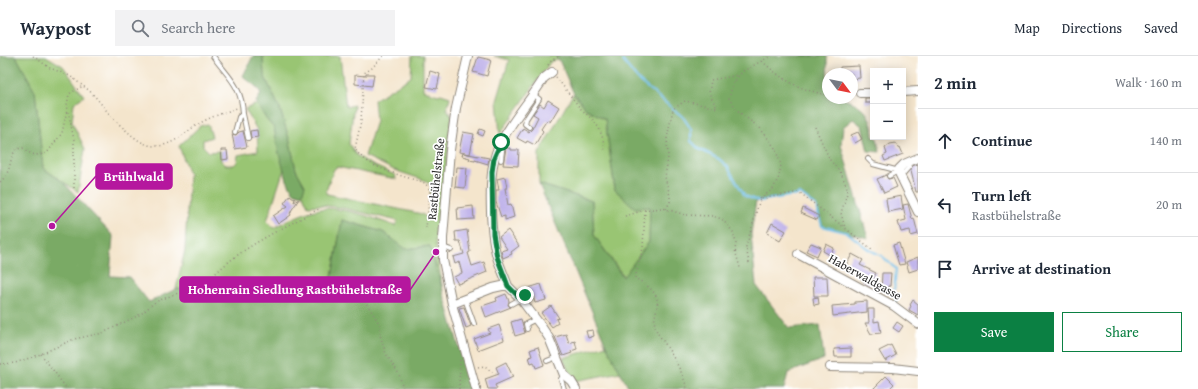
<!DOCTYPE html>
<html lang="en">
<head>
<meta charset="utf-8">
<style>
	body { margin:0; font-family:"Gentium Book Plus",serif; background:#f2f2f3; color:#1f2937 }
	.controls { position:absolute; right:12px; top:12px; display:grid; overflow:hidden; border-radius:0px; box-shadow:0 2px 10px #0003 }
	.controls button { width:36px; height:36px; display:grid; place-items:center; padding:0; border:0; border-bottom:1px solid #e0e1e3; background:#fff; color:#1f2937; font:20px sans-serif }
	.compass { position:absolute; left:822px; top:12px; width:36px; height:36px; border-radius:50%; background:#fff; box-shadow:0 2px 10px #0003; rotate:122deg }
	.stop { position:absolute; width:12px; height:12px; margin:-9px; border:3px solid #0b8043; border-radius:50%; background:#fff }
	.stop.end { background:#0b8043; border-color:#fff; box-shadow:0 1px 4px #0008 }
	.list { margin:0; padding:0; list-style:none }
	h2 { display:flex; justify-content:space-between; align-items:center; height:52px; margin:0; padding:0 16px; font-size:17px }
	h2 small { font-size:13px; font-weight:400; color:#747a83 }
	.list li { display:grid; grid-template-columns:26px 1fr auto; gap:12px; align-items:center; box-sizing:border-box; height:64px; padding:0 16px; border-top:1px solid #e0e1e3 }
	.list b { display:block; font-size:15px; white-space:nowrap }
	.list p { margin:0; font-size:13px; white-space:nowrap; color:#747a83 }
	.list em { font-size:13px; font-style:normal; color:#747a83 }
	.actions { display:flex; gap:8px; padding:12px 16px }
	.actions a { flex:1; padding:9px 0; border:1px solid #0b8043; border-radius:0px; text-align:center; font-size:14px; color:#0b8043 }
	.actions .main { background:#0b8043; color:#fff }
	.icon { flex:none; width:22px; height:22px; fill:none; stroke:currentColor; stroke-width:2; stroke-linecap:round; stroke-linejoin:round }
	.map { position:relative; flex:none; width:918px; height:333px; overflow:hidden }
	header { display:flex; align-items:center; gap:24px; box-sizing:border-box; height:56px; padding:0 20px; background:#fff; border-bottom:1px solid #e0e1e3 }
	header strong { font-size:19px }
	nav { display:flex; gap:22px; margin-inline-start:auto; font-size:14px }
	.search { width:280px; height:36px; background:#f2f2f3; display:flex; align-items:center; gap:10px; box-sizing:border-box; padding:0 14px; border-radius:0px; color:#747a83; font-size:15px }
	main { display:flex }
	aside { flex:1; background:#fff }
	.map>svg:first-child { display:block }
	.green { fill:#99c573; stroke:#62784f }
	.forest { fill:#7aaa65; stroke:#526a48 }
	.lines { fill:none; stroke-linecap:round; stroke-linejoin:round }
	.stream { stroke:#70c0ec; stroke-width:2 }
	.building { fill:#bfb2ea }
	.lane-casing { stroke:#90887c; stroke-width:6 }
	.street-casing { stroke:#90887c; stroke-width:10 }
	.path { stroke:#90887c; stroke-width:1.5; stroke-dasharray:1 3; stroke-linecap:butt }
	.lane { stroke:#fff; stroke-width:4 }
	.street { stroke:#fff; stroke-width:8 }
	.route { stroke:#0b8043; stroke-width:5 }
	.labels { text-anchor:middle; stroke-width:3.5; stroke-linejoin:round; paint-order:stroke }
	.street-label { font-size:12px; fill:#2b2b2b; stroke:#fff }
	.leader { fill:none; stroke:#b5179e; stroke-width:1.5 }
	.callout-dot { fill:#b5179e; stroke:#fff; stroke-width:1.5 }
	.callout { fill:#b5179e; stroke:#b5179e; stroke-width:1.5 }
	.callout-label { font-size:13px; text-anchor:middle; font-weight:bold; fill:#fff }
</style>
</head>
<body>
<header>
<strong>Waypost</strong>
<div class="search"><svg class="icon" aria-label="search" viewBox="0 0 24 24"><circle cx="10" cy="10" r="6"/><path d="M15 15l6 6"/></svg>Search here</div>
<nav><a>Map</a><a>Directions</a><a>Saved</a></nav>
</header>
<main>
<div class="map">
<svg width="918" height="333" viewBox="0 0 918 333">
	<rect width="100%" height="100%" fill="#fff"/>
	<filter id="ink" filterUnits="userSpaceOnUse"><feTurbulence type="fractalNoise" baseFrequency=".025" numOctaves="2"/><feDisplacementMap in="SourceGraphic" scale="8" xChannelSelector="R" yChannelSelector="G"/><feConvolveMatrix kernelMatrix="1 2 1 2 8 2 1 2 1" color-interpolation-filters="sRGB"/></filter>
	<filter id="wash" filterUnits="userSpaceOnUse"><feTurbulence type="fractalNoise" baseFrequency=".012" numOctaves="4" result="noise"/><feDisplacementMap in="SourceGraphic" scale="16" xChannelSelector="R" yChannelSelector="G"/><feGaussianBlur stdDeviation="0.9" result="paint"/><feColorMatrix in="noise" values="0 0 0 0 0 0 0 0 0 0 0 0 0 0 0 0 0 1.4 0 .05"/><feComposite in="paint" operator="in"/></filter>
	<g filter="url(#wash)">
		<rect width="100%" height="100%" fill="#f4e5cc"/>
		<path class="green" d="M16,0H46L63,10L84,40L74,47L72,66L85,93L78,136L43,112L35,35Z
			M264,0H340L346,51L354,49L349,88L356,99L370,108L395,119L396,123L337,111L334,113L326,135L327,138L422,158L430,165L431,129L424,124L394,114L365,100L376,65L374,44L411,21L412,0H423V34L438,39L441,38L450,41L447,53L452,60L440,167L435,184L443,235L430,190L405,193L383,176L342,164L331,227L202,234L176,233L185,194L189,118L179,90L200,70L208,68L212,81L203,84V90L209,96L220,95L221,105L226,109H234L237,106L238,99L258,95L257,74L245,53L257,48L266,63L274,72L284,113L267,165L274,172C288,164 304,156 320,153C338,149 377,163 395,170L398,165L343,152L321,149L308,150L302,137L305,130L296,114L290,86L280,53L264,19L263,3Z
			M494,0H555L559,4L551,5L500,78L497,45L509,4Z
			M573,38L586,53L605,63L615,134L650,151L649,186L624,221L594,179L592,145L539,128V97Z
			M606,289L621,316L575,325L568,314L563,302Z"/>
		<path class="forest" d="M0,0H16L35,35L43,112L63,126L113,180L110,220L129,221L149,246L176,233L202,234L331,227L342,164L383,176L406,193L430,190L471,333H0Z
			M253,0H264L263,3L264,19L280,53L290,86L296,114L305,130L302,139L293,136L287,124L279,98L274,72L266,63L256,46L261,38C258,30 249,26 243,20Z
			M555,0H827L828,42C854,42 873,52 873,81L877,82L880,96L868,95L862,70L853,63L843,71L841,89L868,182L822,170L816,150L800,138L794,140H789L756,145L751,178L756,229L789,272L820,269L824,303L788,317L784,333H629L606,289L539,128L592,145L594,179L623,221L649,186L650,151L635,152L615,134L605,63L586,53L574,38L559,4Z"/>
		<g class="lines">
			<path class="stream" d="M623,5L639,25L683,61L691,73V85L699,93L719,103L727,110L745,140L758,145
				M760,145L789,140H794L800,138L816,150L822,170L848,177L868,193L882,200L896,213L894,236L896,247"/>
		</g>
		<g id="blocks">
			<path class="building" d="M478,1L491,4L487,20L473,16Z
				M859,10L860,22L852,23V18H840V11Z
				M430,15L440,18L437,33L426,31Z
				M366,18H374L372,30L355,28V19L366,20Z
				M865,42H873V47H865Z
				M548,44L559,51L550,66L547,64L541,73L543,75L535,89L527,85L526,87L517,82L523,72L529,76L532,73L538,61L533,58L540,48L544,51Z
				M480,73L485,75L483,80L478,78Z
				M257,74L258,81L251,82L250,75Z
				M243,75L247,91L235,93L232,78L236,79L239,76Z
				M463,76L474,78L470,98L459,96Z
				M858,76L862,83L855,87L851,79Z
				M896,87L898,92L900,91L903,98L885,105L883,100L887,98L885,92L890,88Z
				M506,92H510V94H519L518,110L503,109Z
				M221,94H227L228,103L222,104Z
				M463,97L489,102L488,108L475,104V105L469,104L470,102L462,100Z
				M918,108V136H916L911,115L912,110Z
				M457,111L467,112L465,132L455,131Z
				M886,119L888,123L893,122L897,131L884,137L877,123Z
				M505,121L507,132H505L508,149L511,148L514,161L505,164V160L501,161L496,146V134H499L497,123Z
				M290,139L295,143L294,146L299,143L291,155V156L290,157L291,159L278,168L273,160L288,150L284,147Z
				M901,140L903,153L888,156L886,143Z
				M908,148L912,163L914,162L918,178L911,180L910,174L901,176L898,166L906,164L903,149Z
				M473,150L474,163L458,164L457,152Z
				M803,152L819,160L817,164L801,157Z
				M772,167L786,175L780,185L767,177Z
				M467,174L470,196L468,197L472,210L484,206L487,216L458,228L454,221L462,217L459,206L455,208L453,201L464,198L460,185H456L455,176Z
				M508,174L519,190L511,196L512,198L503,202L501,195L507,193L499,181Z
				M811,187L821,191L817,200L806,195Z
				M899,187L905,208L899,209L893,189Z
				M826,188L834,192L830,199L823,195Z
				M852,198L863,204L860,209L876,217L870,229L861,224L864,219L846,210Z
				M918,201V213L909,216L906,206Z
				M882,217H891L890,230H888V236H881Z
				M813,221H827L828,240H814Z
				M541,228L546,244L535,247L533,240H531L525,233Z
				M506,238L509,245L508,249L511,251L486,261L482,250L497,245L496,242Z
				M818,241L819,248L814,249L813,242Z
				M913,244L918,248V259L909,254L911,250L910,249Z
				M867,245V256L833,260L832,250L855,248V246Z
				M551,250L559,262L556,263L558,267L552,271L541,257Z
				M464,251L471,270L466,272L459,252Z
				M868,253H874V266L879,265L881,277L871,278L865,267H869Z
				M521,263L525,277L515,280L511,266Z
				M897,266L903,270L899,276L893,272Z
				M499,269L504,284L478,294L474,283L490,277L488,273Z
				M593,274L594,280L588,282L586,275Z
				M566,278L569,287L575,285L577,293L571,295L572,297L563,300L555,281Z
				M891,289L896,299L885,305L879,295Z
				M538,291L544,309L536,312L534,306L531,307L529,301L532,300L530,294Z
				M851,292V301H835L834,293Z
				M506,306L513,321L495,329L497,333H488L485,323L499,318L496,311Z
				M886,320L894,328L889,333H873Z"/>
		</g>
	</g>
	<g filter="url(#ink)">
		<use href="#blocks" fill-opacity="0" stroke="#90887c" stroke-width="1"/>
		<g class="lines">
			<defs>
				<path id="lane" d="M213,0C228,21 242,30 243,58L239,61L235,76
					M243,58L248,82
					M529,71L525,68L526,63L539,43L534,39
					M868,103L873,108L899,115
					M501,104L503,86
					M889,120L898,115
					M901,120L909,111
					M443,191L451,194
					M465,243L474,268
					M511,248L520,243
					M527,273L526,268L536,263
					M547,305L557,301
					M564,319L561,323L564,333"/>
				<path id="street" d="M468,0L456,52L450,94L443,182V204L452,248L476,333
					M903,36L918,35
					M860,37H873
					M918,102L904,108L899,113V117L918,156
					M798,198L894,250L918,268
					M508,230C505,221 500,211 497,201C490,176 487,116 498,92C508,69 530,45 544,22L552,16
					M452,248L493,232L502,230H508L520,242L541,270L549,282L564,319L571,325L576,333
					M830,311L893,312L918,315"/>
			</defs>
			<use href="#lane" class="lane-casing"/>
			<use href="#street" class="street-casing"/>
			<path class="path" d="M33,0L50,12L70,20L83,30
				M383,0L371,13L364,17L361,65L355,93C367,113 405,120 425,127L430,134L426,172
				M762,5C782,24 800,34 828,39
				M548,9L551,5L559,0
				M556,21L580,52L593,64L599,72L603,83L605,96
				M815,71L830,104L841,117L848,134L841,157L845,172L873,194
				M0,126C12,116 8,105 16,93L23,92C33,100 35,100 47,97L62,77L67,54
				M74,132V84L67,49L69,38L83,30C97,39 106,57 119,68C138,85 151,99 177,83C184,79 190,73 197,69C209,61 224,57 237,52
				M760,143L773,133L779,121L781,109L775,92L760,72L740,57L729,43L733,27L743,15L771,0
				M666,153L670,146V140L665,121L668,101L667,82L673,53L685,45L717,52L709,37L711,24L739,19
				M645,154L643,192L635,222C642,226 652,232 656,240C661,251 651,261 656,273C657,277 661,282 664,286C673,301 683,316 687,333
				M625,160L645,154L662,152L686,159L712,160L722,163L733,176L736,187L735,194L740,212
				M749,207L746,191L760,143L799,136L845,172
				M208,231C210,226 212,221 216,217C245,189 285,171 321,152
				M41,298L67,333
				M0,308L15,307L41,298L74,283L103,277L141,258L155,246L188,233L218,229L232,231L251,230L308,225L338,227L357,236L369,251L380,269V279L386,298L399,318L403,333
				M478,311L485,310L493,317L499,318
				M459,333L460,304"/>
			<use href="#lane" class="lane"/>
			<use href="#street" class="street"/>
		</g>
	</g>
	<g class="lines" filter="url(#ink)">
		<path class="route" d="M501,86L494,102L492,116L493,178L497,201L508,230L520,242L525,239"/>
	</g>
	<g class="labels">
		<g class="street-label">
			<text transform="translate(436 123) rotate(-84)" y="4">Rastbühelstraße</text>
			<text transform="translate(865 221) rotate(29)" y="4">Haberwaldgasse</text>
		</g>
	</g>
	<path class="leader" d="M52 170L96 120M436 196L410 234"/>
	<g class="callout-dot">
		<circle cx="52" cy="170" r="4"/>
		<circle cx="436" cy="196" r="4"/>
	</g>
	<g class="callout">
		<rect x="96" y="108" width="76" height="25" rx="4"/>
		<rect x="180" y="221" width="230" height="25" rx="4"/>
	</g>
	<g class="callout-label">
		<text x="134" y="125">Brühlwald</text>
		<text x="295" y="238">Hohenrain Siedlung Rastbühelstraße</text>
	</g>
</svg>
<div class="controls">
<button>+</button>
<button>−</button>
</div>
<svg class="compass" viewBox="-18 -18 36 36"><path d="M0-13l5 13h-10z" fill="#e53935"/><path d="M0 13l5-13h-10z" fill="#747a83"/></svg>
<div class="stop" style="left:501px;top:86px"></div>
<div class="stop end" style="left:525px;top:239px"></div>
</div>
<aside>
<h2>2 min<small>Walk · 160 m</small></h2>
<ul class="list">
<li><svg class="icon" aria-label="ahead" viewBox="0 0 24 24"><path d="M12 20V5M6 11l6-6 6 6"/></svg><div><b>Continue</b></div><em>140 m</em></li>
<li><svg class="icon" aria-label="left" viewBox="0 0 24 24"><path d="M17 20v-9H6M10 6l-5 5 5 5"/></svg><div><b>Turn left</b><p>Rastbühelstraße</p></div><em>20 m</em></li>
<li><svg class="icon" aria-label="arrive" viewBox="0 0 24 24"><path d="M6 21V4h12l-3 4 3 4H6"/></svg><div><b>Arrive at destination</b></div></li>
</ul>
<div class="actions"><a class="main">Save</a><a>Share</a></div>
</aside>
</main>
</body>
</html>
